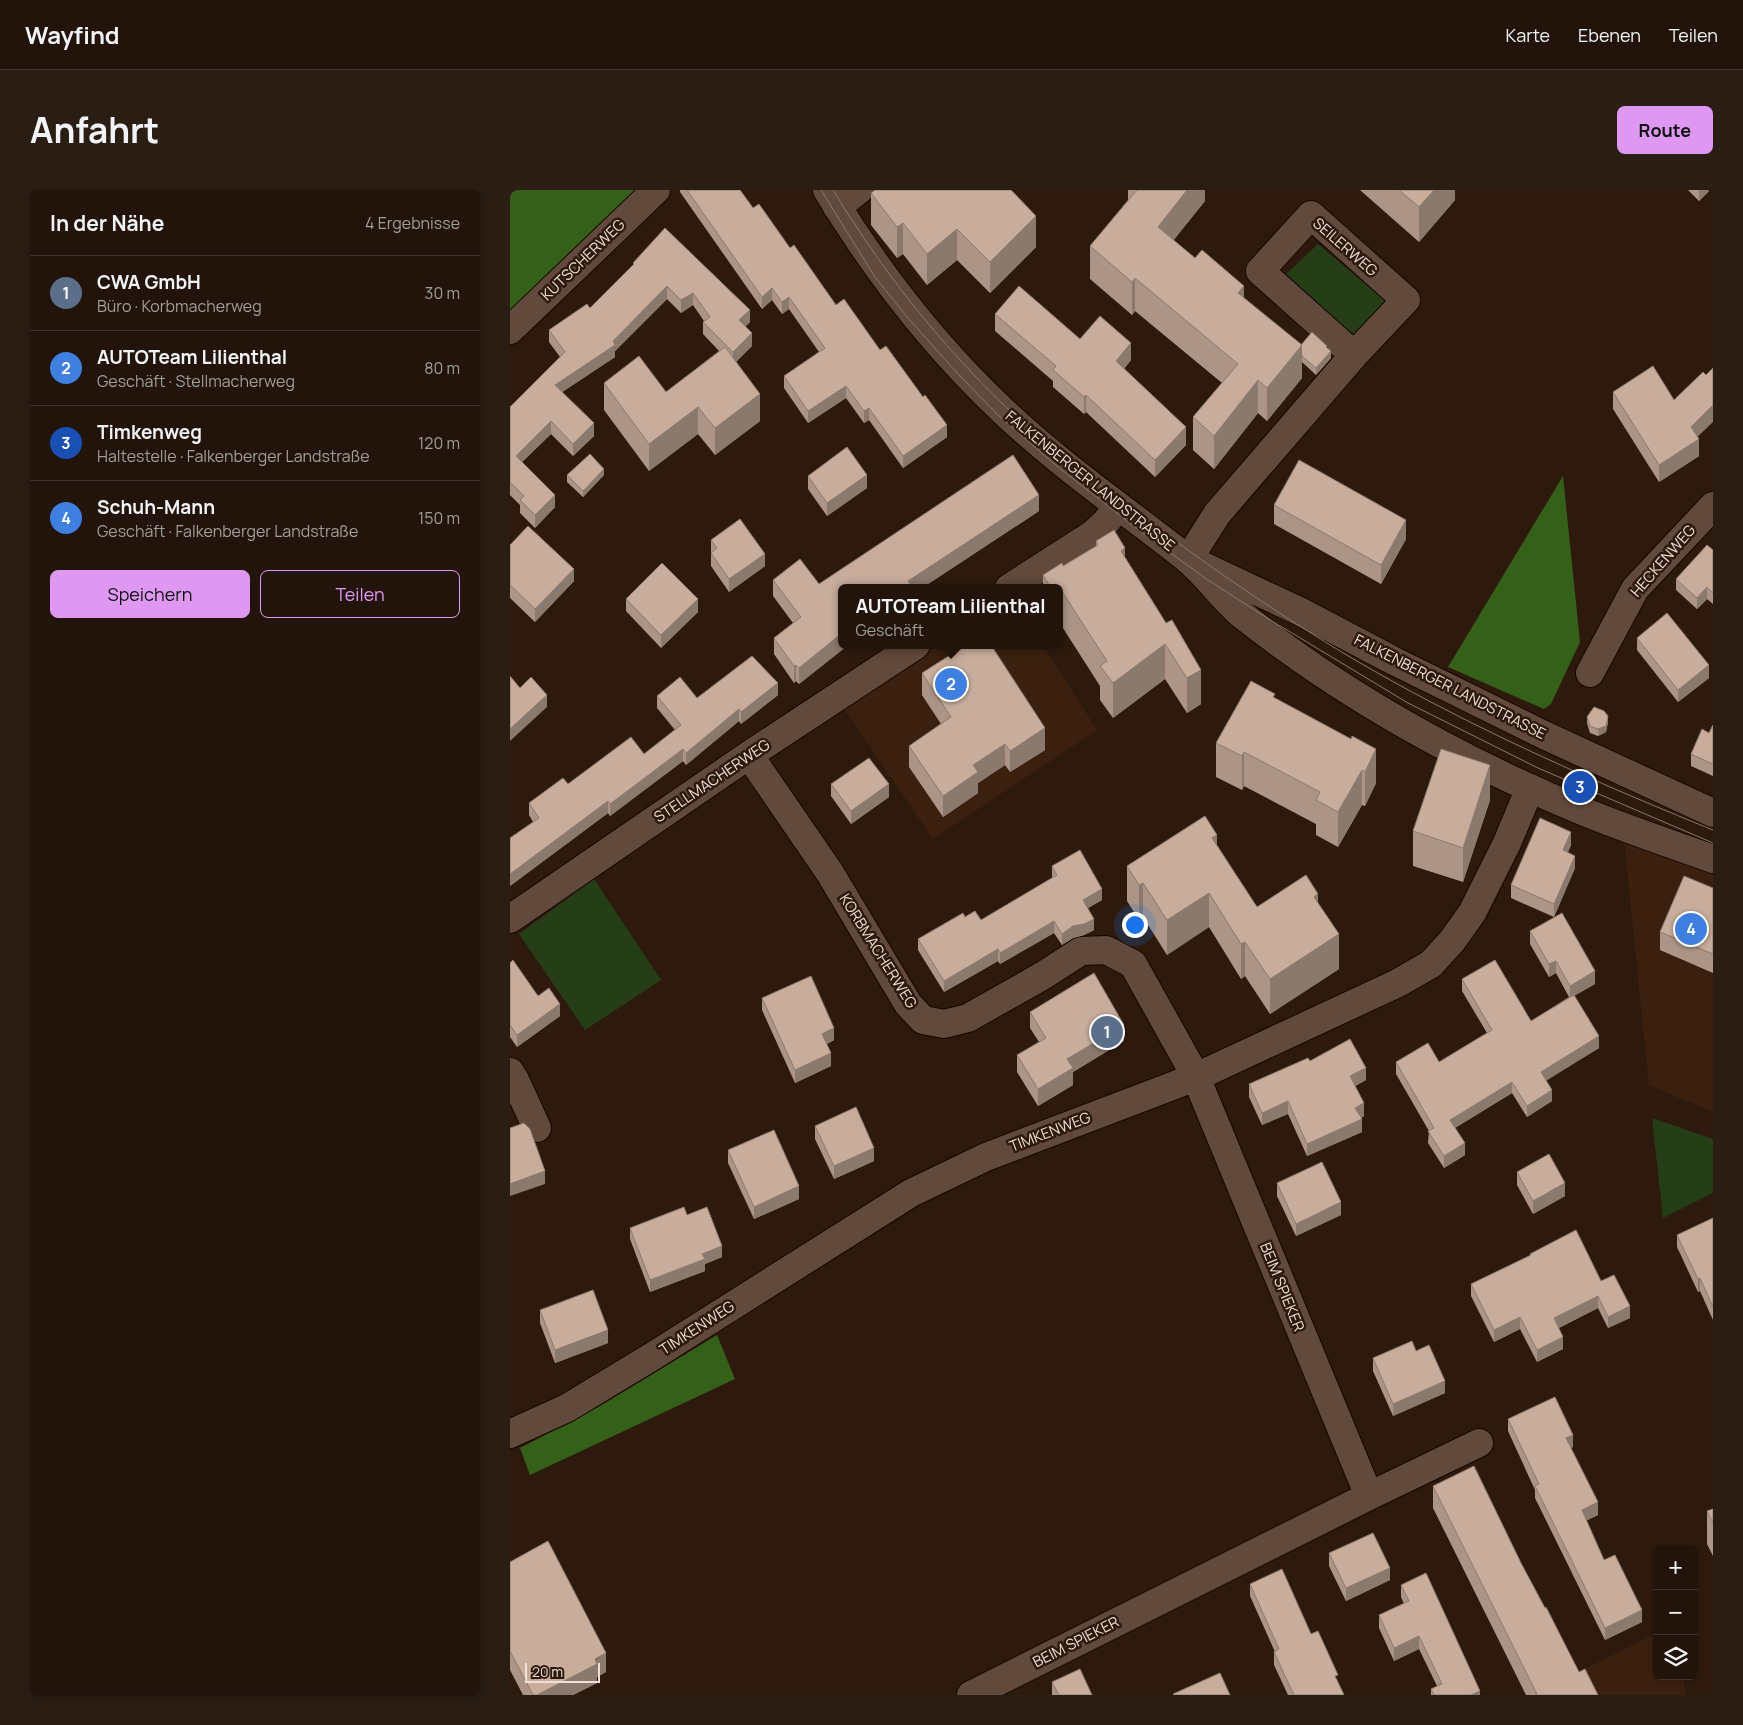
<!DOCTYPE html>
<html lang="de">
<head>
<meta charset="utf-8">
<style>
	body { margin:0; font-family:Manrope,sans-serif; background:#2a1d13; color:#f1f3f6 }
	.controls { position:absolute; right:15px; bottom:15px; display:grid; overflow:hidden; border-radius:8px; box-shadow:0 1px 4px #0004 }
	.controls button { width:45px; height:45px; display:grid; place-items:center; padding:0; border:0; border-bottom:1px solid #3f332b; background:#22140a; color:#f1f3f6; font:25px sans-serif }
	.scale { position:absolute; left:15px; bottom:12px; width:75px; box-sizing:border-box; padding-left:5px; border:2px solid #eddfd6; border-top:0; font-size:14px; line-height:18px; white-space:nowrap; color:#eddfd6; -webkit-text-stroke:4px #2e1a0d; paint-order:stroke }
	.you { position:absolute; left:624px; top:734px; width:18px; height:18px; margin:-12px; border:4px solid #fff; border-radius:50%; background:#1a73e8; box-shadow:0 0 0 8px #1a73e833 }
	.badge { display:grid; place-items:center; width:32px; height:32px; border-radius:50%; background:#de98f2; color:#fff; font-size:16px; font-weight:700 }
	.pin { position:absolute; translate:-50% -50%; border:2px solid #fff; box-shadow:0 1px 5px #0006 }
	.popup { position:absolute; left:328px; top:394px; width:225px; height:65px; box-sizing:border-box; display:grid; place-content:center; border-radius:8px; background:#22140a; filter:drop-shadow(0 1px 4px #0005); font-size:16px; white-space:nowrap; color:#a29e9c }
	.popup b { font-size:19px; color:#f1f3f6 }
	.popup::after { content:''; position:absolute; left:50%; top:100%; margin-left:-10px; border:10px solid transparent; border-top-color:#22140a }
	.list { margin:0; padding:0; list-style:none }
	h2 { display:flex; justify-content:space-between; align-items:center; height:65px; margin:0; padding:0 20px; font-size:21px }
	h2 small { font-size:16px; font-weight:400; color:#a29e9c }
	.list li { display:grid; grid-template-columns:32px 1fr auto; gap:15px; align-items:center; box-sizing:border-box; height:75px; padding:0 20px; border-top:1px solid #3f332b }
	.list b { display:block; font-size:19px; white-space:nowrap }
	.list p { margin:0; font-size:16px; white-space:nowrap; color:#a29e9c }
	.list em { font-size:16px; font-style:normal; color:#a29e9c }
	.actions { display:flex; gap:10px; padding:15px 20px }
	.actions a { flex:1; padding:11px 0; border:1px solid #de98f2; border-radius:8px; text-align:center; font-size:18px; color:#de98f2 }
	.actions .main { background:#de98f2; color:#111 }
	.icon { flex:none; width:28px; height:28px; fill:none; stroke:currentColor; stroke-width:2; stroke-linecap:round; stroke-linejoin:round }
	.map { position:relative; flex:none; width:1203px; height:1505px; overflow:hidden; border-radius:8px }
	header { display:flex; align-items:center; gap:30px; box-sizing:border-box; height:70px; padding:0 25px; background:#22140a; border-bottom:1px solid #3f332b }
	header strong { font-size:24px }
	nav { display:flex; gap:28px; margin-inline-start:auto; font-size:18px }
	.intro { display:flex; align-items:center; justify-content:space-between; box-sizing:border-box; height:120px; padding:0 30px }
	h1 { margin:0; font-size:35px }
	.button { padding:12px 22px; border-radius:8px; background:#de98f2; color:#111; font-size:18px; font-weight:700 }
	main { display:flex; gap:30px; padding:0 30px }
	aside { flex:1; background:#22140a; border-radius:8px; box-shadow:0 1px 4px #0004 }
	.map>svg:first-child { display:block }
	.built { fill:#3b200f }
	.green { fill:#253e18 }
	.forest { fill:#356019 }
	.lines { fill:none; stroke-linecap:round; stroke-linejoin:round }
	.minor-casing { stroke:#160500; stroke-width:30 }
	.tertiary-casing { stroke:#160500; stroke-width:30 }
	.minor { stroke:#61493b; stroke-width:28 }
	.tertiary { stroke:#61493b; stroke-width:28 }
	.tram { stroke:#89786c; stroke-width:1 }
	.wall { fill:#ac9586 }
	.shaded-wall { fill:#8c796d }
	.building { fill:#c8ad9c; stroke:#8c796d }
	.labels { text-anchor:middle; stroke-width:5; stroke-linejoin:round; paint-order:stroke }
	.street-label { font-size:15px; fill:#eddfd6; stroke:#2e1a0d }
</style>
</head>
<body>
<header>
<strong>Wayfind</strong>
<nav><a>Karte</a><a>Ebenen</a><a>Teilen</a></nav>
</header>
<div class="intro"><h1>Anfahrt</h1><a class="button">Route</a></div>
<main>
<aside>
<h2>In der Nähe<small>4 Ergebnisse</small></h2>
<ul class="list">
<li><span class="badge" style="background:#5c6f8a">1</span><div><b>CWA GmbH</b><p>Büro · Korbmacherweg</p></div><em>30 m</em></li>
<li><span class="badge" style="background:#3f7fe0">2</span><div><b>AUTOTeam Lilienthal</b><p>Geschäft · Stellmacherweg</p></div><em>80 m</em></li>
<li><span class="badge" style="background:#1a4fb4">3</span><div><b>Timkenweg</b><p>Haltestelle · Falkenberger Landstraße</p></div><em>120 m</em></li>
<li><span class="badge" style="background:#3f7fe0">4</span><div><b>Schuh-Mann</b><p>Geschäft · Falkenberger Landstraße</p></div><em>150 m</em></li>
</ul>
<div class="actions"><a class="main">Speichern</a><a>Teilen</a></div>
</aside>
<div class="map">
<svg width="1203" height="1505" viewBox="0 0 1203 1505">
	<rect width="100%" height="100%" fill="#2e1a0d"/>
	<path class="built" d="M428,455H533L587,540L423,649L333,517Z
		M1112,630L1203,670V922L1139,895Z
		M1147,1443V1486H1173L1175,1505H1023Z"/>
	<path class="green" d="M808,54L879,114L848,149L774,86Z
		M84,689L151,790L75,840L9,744Z
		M1142,928L1203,949V1003L1153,1028Z"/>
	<path class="forest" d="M0,0H128L0,121Z
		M1053,286L1070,452L1041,514L1034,519L938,477Z
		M207,1145L225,1189L20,1285L10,1258L90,1216Z"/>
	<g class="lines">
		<defs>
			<path id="minor" d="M327,17L349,0
				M0,140L146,0
				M678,370L707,324L844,165L896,110L801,25L750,81L844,165
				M499,398L583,344L596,332L608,316
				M1080,483L1125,399L1203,316
				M239,565L320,683L398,814L413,830L434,834L458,828L534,785L571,761L596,760L623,774L686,887L859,1306L461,1505
				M0,729L239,565L406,455
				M0,882L5,890L27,938
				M0,1244L57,1218L143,1166L401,1003L476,967L686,887L888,793L921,774L942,751L962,723L997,653L1020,598
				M859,1306L969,1253"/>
			<path id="tertiary" d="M317,0C366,81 424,156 493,221C550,275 614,319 675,367C696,384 711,407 731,424C833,505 950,570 1070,620C1113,638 1159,653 1203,669
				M693,376L791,422L884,471L1034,545L1203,623"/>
		</defs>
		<use href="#minor" class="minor-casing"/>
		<use href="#tertiary" class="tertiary-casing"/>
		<use href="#minor" class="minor"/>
		<use href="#tertiary" class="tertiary"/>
		<path class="tram" d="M311,0L365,87L398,128L448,184L488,225L548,277L634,344L698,390L757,428L898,513L1028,578L1203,653
			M323,0C371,79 429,153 496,217C543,261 596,300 648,338C734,402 825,462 919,511C1012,560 1107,601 1203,640"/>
	</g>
	<path class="wall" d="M170,0H230L243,18L280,58L326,115L370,160L437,247L393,278L359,230L354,233L336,208L298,233L274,198V186L309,162L279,119L272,124L262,110L252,119L170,2Z
		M618,0H695V11L663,50L791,155L817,158L821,168L806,185L792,172V188L757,231L748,223L704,279L683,260V227L712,193L625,121L622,125L580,89V56L618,10Z
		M850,0H945V10L909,52Z
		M1178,0H1200L1189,11Z
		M361,3L526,57L480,103L447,70L417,95L393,64L387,68L361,35Z
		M123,73L240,132L235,137L242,156L226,172L250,231L205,265L188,244L139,281L94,220V193L156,202L209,161L193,144V132L194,131L183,115L171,123L157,109L105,161V167L52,202L84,246L63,266L41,244L12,272L45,317L25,338L10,323V315L0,305V217L50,167L39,152V140L80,118L123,76Z
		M485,124L570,149L621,170L614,179L676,255L645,287L576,222L574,224L543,197V191L485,141Z
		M1103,202L1188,247L1189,266L1149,292L1103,219Z
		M57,285H94L73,307L57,292Z
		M298,286L357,298L317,326L298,299Z
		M764,315L896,349L871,394L764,334Z
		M529,321L412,398H332L337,456L289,494L286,491L284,493L264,464V448L283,433L263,406V390L309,394Z
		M201,350L255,376L219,402L201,376Z
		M586,351L615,368L691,514L677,523L655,489L603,528L590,510V496L551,435L550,398H533V385L553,376L586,356Z
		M0,355L64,391L25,432L0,408Z
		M1203,360V414L1197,409L1187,419L1166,400V389Z
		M116,409L188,422L151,458L116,421Z
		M1127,448L1199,488L1168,512L1127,460Z
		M412,483L535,560L500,582L495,575L468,593V603L433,627L399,577V556L431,534L412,505Z
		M268,505L231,534L229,531L176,575L173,571L100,626L98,623L0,696V648L23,632L19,625V613L58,594L134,564L165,540L147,518V506L187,508Z
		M765,508L841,549L866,593L855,616L852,615L828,657L806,645V634L734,596L732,600L706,587V553Z
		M1077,527L1098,532L1096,542L1088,546L1080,543L1077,533Z
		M1203,535V586L1181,576V564L1199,543Z
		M321,594L379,607L341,634L321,606Z
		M980,610L953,692L903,676V641Z
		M707,655L747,717L808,713L829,779L760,824L735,786L731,789L699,737L657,765L633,727L629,730L617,711V676Z
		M1061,655L1058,662L1065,678L1044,727L1001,708V695Z
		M542,676L592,710L578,718L584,740L574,745L563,748L552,755L544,743L490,774L488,771L434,802L408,760V749L455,727L471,730L542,688Z
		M1203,698V783L1150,760V742Z
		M1020,741L1085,794L1064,806L1089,858L1036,890L1042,911L1017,927L1002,903L945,938L955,965L934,978L918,953L919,941L886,884V872H929L977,843L952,801V789L1021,831L1059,807L1046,783L1039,787L1020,754Z
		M0,773L28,806L50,826L7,857L0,847Z
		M252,808L324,850L317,854L321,876L285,893L252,820Z
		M520,822L614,851L563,882V895L528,916L507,882V865L529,852L520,838Z
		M800,871L856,890L845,896L854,926L851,928L852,942L797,966L778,924L752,935L739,907V894Z
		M305,936L364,971L324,989L305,949Z
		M218,960L289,1009L244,1029L218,973Z
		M1007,982L1055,1006L1023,1024L1007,995Z
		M767,993L831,1025L786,1046L767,1006Z
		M177,1025L212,1067L195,1074V1081L140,1102L120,1049V1038Z
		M1203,1028V1130L1190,1101L1188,1102L1167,1057V1045Z
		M1020,1064L1091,1091L1120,1128L1098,1138L1088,1118L1049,1138L1053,1159L1027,1172L1010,1139L984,1152L961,1106V1094L1020,1066Z
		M30,1120L98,1153L45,1173L30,1133Z
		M906,1161L935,1203L883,1226L863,1181V1168Z
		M998,1229L1063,1257L1061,1258L1088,1325L1076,1330L1094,1370L1132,1432L1095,1450L1025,1308V1300L998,1241Z
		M923,1296L1012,1375L1069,1482L1088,1505H1016L923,1318Z
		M1203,1319V1366L1197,1354V1321Z
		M819,1363L880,1390L836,1411L819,1376Z
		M0,1372L96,1482L87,1487V1493L63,1505H13L0,1480Z
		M740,1394L801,1444L828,1492L834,1505H778L764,1475V1462H765L740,1406Z
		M891,1395L970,1505H921V1499L927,1496L909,1459L884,1471L869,1438V1425L894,1414L891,1407Z
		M542,1492L582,1505H542Z"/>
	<path class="shaded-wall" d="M677,0H695V11L648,70V37Z
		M924,0H945V10L909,52V17Z
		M1189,0H1200L1189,11Z
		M526,26V57L480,103V72Z
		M393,33V64L387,68V37Z
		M447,39V70L417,95V64Z
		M625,88V121L622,125V92Z
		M157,96V109L105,161V167L45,207V195L103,151Z
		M734,96V129L728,103Z
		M262,98V110L252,119V107Z
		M183,103V115L171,123V110Z
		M279,107V119L272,124V112Z
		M240,120V132L229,143V130Z
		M242,143V156L223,174V162Z
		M621,153V170L606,188V171Z
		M792,155V188L757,231V198Z
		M821,161V168L806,185V178Z
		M748,190V223L704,279V246Z
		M336,196V208L298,233V221Z
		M250,204V231L205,265V238Z
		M576,205V222L574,224V207Z
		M1203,215V232L1181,253V237Z
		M188,217V244L139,281V254Z
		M359,218V230L354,233V221Z
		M41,231V244L6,278V266Z
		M84,233V246L63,266V254Z
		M437,235V247L393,278V266Z
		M676,237V255L645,287V270Z
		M1189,249V266L1149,292V275Z
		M94,279V285L73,307V301Z
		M357,285V298L317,326V313Z
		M45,305V317L25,338V325Z
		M529,305V321L412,398H398V391Z
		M896,330V349L871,394V375Z
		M615,358V392L611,361Z
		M255,364V376L219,402V389Z
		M64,379V391L25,432V419Z
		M1197,397V409L1187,419V408Z
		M551,400V435L550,436V401Z
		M188,409V422L151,458V445Z
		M332,443V455H337V456L289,494V478Z
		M655,454V489L603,528V493Z
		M286,475V491L284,493V476Z
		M1199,475V488L1168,512V500Z
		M691,480V514L677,523V488Z
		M268,493V505L231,534V522Z
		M37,505V517L0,551V539Z
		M229,519V531L176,575V563Z
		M1098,526V532L1096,542L1088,546V539Z
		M535,538V560L500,582V561Z
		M495,554V575L468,593V603L433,627V606L463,575Z
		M173,559V571L100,626V614Z
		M866,559V593L855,616V582Z
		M734,562V596L732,600V566Z
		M980,575V610L953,692V658Z
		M852,580V615L828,657V622Z
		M379,594V607L341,634V621Z
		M98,611V623L0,696V684Z
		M1061,642V655L1053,673V660Z
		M707,645V679L702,648Z
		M1065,666V678L1044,727V714Z
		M633,693V727L629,730V695Z
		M592,699V710L573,721V710Z
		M699,703V737L657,765V730Z
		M808,704V738L804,707Z
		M584,729V740L574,745L563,748L552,755V744L563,736Z
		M544,731V743L490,774V763Z
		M829,744V779L760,824V789Z
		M735,752V786L731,789V754Z
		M488,759V771L434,802V791Z
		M1046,771V783L1039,787V774Z
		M1085,781V794L1060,808V796Z
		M50,814V826L7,857V845Z
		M614,835V851L563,882V895L528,916V899L557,869Z
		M324,838V850L312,856V844Z
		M1089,846V858L1031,894V882Z
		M321,863V876L285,893V880Z
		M856,878V890L840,899V886Z
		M1002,892V903L940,941V930Z
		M1042,900V911L1017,927V916Z
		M778,911V924L752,935V923Z
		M854,913V926L845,930V918Z
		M852,929V942L797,966V954Z
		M955,953V965L934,978V966Z
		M364,958V971L324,989V976Z
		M35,981V994L0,1006V994Z
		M1055,993V1006L1023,1024V1011Z
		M289,996V1009L244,1029V1017Z
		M831,1012V1025L786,1046V1034Z
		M212,1056V1067L195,1074V1081L140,1102V1090L192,1064Z
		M1190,1088V1101L1188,1102V1089Z
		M1088,1106V1118L1044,1140V1128Z
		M1120,1116V1128L1098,1138V1127Z
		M1010,1127V1139L984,1152V1140Z
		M98,1140V1153L45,1173V1160Z
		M1053,1147V1159L1027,1172V1160Z
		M935,1191V1203L883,1226V1214Z
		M1063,1245V1257L1056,1260V1248Z
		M1088,1312V1325L1072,1333V1320Z
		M880,1378V1390L836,1411V1398Z
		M1132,1420V1432L1095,1450V1438Z
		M909,1446V1459L884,1471V1458Z
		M96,1463V1482L87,1487V1493L63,1505H27Z
		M970,1501V1505H961Z"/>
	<path class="building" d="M177,0H230L243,18L249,14L280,58L284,55L326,115L334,109L370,160L376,156L413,207L415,205L437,235L393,266L359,218L354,221L336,196L298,221L274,186L315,158L279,107L272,112L262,98L252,107Z
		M365,0H501L526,26L480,72L447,39L417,64L393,33L387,37L361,3Z
		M627,0H677L648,37L685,68L692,60L734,96L728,103L792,155L757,198L748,190L704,246L683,227L728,174L625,88L622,92L580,56Z
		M889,0H924L909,17Z
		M155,38L240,120L229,130L242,143L223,162L193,132L200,127L183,103L171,110L157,96L103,151L105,155L45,195L84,233L63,254L41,231L6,266L45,305L25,325L10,310L14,306L0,292V217L55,162L39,140L77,114L80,118L124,74L123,73Z
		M509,96L570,149L590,126L621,153L606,171L676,237L645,270L576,205L574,207L543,180L546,176L485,124Z
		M802,142L817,156L816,157L821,161L806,178L792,166L791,155Z
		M215,157L250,204L205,238L188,217L139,254L94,193L129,166L156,202Z
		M1143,176L1164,210L1193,182L1196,185L1203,178V215L1181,237L1189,249L1149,275L1103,202Z
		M337,257L357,285L317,313L298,286Z
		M80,264L94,279L73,301L57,285Z
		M503,265L529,305L398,391L403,398H332V443L289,478L286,475L284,476L264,448L291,427L263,390L290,369L309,394Z
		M789,270L896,330L871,375L764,315Z
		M230,329L255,364L219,389L201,363L207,358L201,350Z
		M18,336L64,379L25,419L0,395V355Z
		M604,340L615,358L611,361L656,433L662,430L691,480L677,488L655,454L603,493L590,476L597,471L551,400L550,401V398H541L533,385L552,373L553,376L588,355L586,351Z
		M1197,355L1203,360V403L1197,397L1187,408L1166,389Z
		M152,373L188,409L151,445L116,409Z
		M1157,423L1199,475L1168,500L1127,448Z
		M456,455H481L535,538L500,561L495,554L463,575L468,582L433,606L399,556L441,527L412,483Z
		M242,466L268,493L231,522L229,519L176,563L173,559L100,614L98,611L0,684V648L29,628L19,613L53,588L58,594L121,547L134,564L171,535L147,506L170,487L187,508Z
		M0,486L10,498L21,487L37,505L0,539Z
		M741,491L765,504L763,507L841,549L842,546L866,559L855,582L852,580L828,622L806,610L810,602L734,562L732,566L706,553Z
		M1084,517L1094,521L1098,526L1096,536L1088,539L1080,536L1077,527Z
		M1203,535V574L1181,564L1192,539L1199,543Z
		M931,559L980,575L953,658L903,641Z
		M359,568L379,594L341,621L321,594Z
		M695,626L707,645L702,648L747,717L796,685L808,704L804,707L829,744L760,789L735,752L731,754L699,703L657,730L633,693L629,695L617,676Z
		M1030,628L1061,642L1053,660L1065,666L1044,714L1001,695Z
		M570,660L592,699L573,710L584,729L574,734L563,736L552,744L544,731L490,763L488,759L434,791L408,749L453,723L455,727L465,721L471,730L547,685L542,676Z
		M1174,686L1203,698V764L1150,742Z
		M1052,723L1085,781L1060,796L1046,771L1039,774L1020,741Z
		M3,770L28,806L39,798L50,814L7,845L0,835V773Z
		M985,770L1021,831L1064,805L1089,846L1031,882L1042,900L1017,916L1002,892L940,930L955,953L934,966L918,941L924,938L886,872L918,853L929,872L982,840L952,789Z
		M584,783L614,835L557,869L563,878L528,899L507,865L536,848L520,822Z
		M301,786L324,838L312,844L321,863L285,880L252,808Z
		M840,849L856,878L840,886L854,913L845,918L852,929L797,954L778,911L752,923L739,894L798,868L800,871Z
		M346,917L364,958L324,976L305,936Z
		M14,933L20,939L35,981L0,994V938Z
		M264,940L289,996L244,1017L218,960Z
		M1039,964L1055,993L1023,1011L1007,982Z
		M812,972L831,1012L786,1034L767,993Z
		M174,1017L177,1025L197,1017L212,1056L192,1064L195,1069L140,1090L120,1038Z
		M1203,1028V1117L1190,1088L1188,1089L1167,1045Z
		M1066,1040L1091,1091L1104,1085L1120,1116L1098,1127L1088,1106L1044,1128L1053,1147L1027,1160L1010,1127L984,1140L961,1094L1021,1065L1020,1064Z
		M83,1100L98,1140L45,1160L30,1120Z
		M902,1151L906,1161L919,1155L935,1191L883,1214L863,1168Z
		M1045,1207L1063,1245L1056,1248L1088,1312L1072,1320L1094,1370L1105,1365L1132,1420L1095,1438L1025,1296L1029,1294L998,1229Z
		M964,1276L1012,1375L1035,1418L1036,1417L1069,1482L1075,1479L1088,1505H1025L1027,1504L923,1296Z
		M1203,1319V1333L1197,1321Z
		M863,1343L880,1378L836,1398L819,1363Z
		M38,1351L96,1463L85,1469L87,1474L27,1505H23L0,1461V1372Z
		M772,1379L801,1444L808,1441L828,1485L825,1486L834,1505H784L764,1462L769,1459L740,1394Z
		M916,1383L970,1501L961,1505H924L921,1499L932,1494L909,1446L884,1458L869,1425L899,1411L891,1395Z
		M570,1479L582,1505H549L542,1492Z
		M710,1483L720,1505H664L663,1504Z"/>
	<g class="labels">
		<g class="street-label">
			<text transform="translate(835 57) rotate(41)" y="5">SEILERWEG</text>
			<text transform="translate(73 70) rotate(-44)" y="5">KUTSCHERWEG</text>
			<text transform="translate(580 291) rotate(39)" y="5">FALKENBERGER LANDSTRASSE</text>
			<text transform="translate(1153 371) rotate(-49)" y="5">HECKENWEG</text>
			<text transform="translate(940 497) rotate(27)" y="5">FALKENBERGER LANDSTRASSE</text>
			<text transform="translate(202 591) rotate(-34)" y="5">STELLMACHERWEG</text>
			<text transform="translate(368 761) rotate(58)" y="5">KORBMACHERWEG</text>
			<text transform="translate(540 942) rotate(-21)" y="5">TIMKENWEG</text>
			<text transform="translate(772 1097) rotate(68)" y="5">BEIM SPIEKER</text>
			<text transform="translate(187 1138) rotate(-33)" y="5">TIMKENWEG</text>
			<text transform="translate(566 1452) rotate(-27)" y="5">BEIM SPIEKER</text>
		</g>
	</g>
</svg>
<div class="controls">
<button>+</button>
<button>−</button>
<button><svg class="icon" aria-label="layers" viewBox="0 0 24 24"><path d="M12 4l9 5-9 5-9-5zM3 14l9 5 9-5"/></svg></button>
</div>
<div class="scale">20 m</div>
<div class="you"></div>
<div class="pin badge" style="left:597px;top:842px;background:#5c6f8a">1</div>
<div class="pin badge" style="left:441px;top:494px;background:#3f7fe0">2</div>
<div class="popup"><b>AUTOTeam Lilienthal</b>Geschäft</div>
<div class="pin badge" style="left:1070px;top:597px;background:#1a4fb4">3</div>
<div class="pin badge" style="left:1181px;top:739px;background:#3f7fe0">4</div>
</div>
</main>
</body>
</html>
